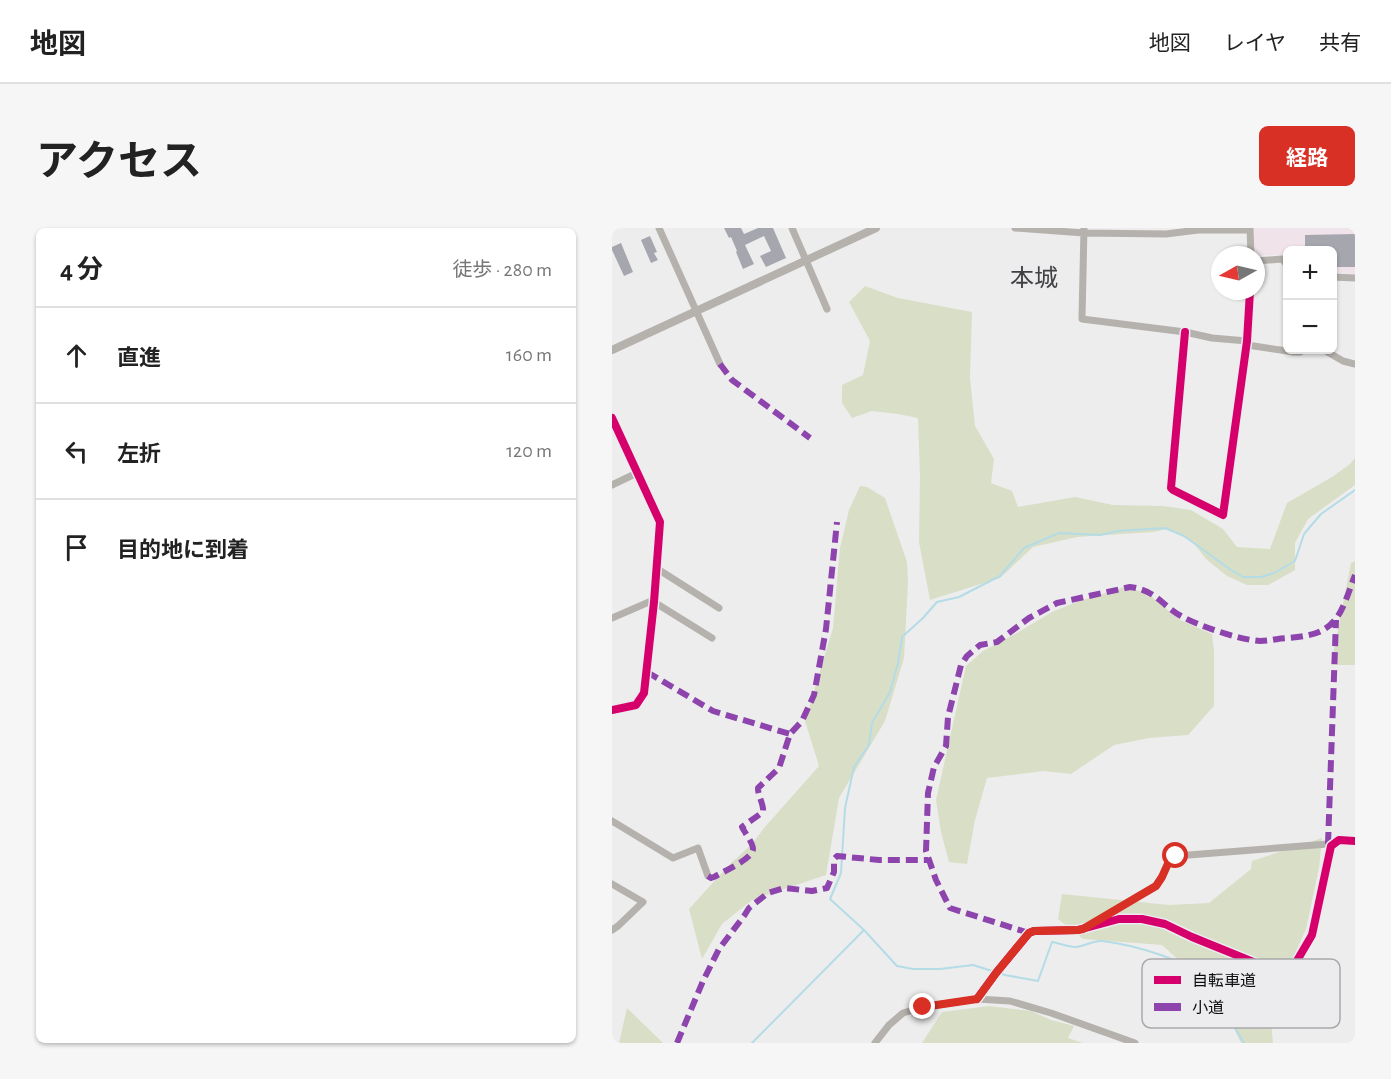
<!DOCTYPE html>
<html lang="ja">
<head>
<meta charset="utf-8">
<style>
	body { margin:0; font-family:"Alegreya Sans","Noto Sans JP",sans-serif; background:#f6f6f6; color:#222 }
	.controls { position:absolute; right:18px; top:18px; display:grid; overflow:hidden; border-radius:9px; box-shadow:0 2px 4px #0004 }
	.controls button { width:54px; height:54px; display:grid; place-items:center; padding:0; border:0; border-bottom:2px solid #e0e0e0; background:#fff; color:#222; font:30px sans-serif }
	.compass { position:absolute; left:599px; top:18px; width:54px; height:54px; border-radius:50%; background:#fff; box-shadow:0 2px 4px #0004; rotate:262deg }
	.stop { position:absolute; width:18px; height:18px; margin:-14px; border:4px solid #d93025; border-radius:50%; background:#fff }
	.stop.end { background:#d93025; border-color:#fff; box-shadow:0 2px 6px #0008 }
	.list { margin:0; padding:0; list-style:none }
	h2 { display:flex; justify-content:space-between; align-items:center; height:78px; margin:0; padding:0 24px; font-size:26px }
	h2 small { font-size:20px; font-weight:400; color:#767676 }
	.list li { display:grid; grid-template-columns:39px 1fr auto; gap:18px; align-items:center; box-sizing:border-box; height:96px; padding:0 24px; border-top:2px solid #e0e0e0 }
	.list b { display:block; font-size:22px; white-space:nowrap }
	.list em { font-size:20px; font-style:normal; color:#767676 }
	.icon { flex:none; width:33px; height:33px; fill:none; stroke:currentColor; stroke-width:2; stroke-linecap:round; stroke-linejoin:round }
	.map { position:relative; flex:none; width:743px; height:815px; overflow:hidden; border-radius:9px }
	header { display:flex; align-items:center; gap:36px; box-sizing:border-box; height:84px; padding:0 30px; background:#fff; border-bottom:2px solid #e0e0e0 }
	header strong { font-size:28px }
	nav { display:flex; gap:33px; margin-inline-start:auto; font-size:21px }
	.intro { display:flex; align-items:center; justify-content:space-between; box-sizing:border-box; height:144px; padding:0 36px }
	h1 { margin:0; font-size:42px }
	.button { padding:15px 27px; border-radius:9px; background:#d93025; color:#fff; font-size:21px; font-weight:700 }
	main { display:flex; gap:36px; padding:0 36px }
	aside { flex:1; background:#fff; border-radius:9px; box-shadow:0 2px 4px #0004 }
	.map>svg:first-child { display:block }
	.education { fill:#f0e3ea }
	.green { fill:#d9dec7 }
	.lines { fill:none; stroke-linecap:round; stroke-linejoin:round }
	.stream { stroke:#b4dce6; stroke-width:2 }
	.building { fill:#a5a6ae }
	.minor { stroke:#b5b1ad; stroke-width:7 }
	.tertiary { stroke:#b5b1ad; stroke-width:8 }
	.quiet { stroke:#8e44ad; stroke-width:6; stroke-dasharray:12 6; stroke-linecap:butt }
	.cycleway-casing { stroke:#ececef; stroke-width:11 }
	.cycleway { stroke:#d6006c; stroke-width:8 }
	.route { stroke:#d93025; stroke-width:8 }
	.labels { text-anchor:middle; stroke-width:5; stroke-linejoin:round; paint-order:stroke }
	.quarter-label { font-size:24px; fill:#414143; stroke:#ececef }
	.key { fill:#ececef; stroke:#a9a9ac; stroke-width:1.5 }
	.key-label { font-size:16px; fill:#0d0e0e }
</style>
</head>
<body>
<header>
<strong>地図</strong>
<nav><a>地図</a><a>レイヤ</a><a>共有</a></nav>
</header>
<div class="intro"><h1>アクセス</h1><a class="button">経路</a></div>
<main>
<aside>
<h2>4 分<small>徒歩 · 280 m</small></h2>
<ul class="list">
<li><svg class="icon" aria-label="ahead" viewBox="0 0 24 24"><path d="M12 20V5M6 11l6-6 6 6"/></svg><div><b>直進</b></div><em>160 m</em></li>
<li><svg class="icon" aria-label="left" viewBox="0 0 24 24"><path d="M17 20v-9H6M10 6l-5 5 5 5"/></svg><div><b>左折</b></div><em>120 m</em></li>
<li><svg class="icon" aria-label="arrive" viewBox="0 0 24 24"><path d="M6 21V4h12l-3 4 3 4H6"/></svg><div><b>目的地に到着</b></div></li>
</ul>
</aside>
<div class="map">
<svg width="743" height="815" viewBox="0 0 743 815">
	<rect width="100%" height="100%" fill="#ededee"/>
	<path class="education" d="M642,0H743V46L721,45L720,22H676L675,30L673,27H641Z"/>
	<path class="green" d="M253,58L286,70L360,84L358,150L363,198L382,231L379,255L400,263L406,279L463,269L501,277L551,278L579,282L611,301L625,319L658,321L675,275L720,249L738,236L743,230V257L696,291L683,315V342L656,357H635L615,348L594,331L580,313L556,301L541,304L465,309L421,319L388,350L318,372L307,314L308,248L306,190L286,186L260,183L240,190L230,175V157L251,147L258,113L237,74Z
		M248,258L255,259L273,270L295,334L296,355L292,430L273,493L227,570L214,647L140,672L110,696L90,731L77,681L116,638L141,615L152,600L207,538L193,493L221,400L228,320L237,282Z
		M743,333V437H719L739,335Z
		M512,359L535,365L568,392L600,406L602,423V478L576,507L537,510L502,517L459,546L431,543L375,550L363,592L355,636L337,634L329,604L324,572L354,438L371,423L403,406L440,384L462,375Z
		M710,610L707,640L694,701L658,782L661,815H629L607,768L550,717L471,711L446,691L450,666L557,677L597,675L639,641L640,633Z
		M377,778L419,783L439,792L462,798L456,810L471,815H310L330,784Z
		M15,780L51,815H7Z"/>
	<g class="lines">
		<path class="stream" d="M140,815L252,702
			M632,815C627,807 622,799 618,791C612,780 609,768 601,758C579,732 523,717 490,713C481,712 472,719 463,719C456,719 447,715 440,714L426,753L393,747L361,737L328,741H301L285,738L252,702L218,671L229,645L233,580L242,539L257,517L260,495L278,464L286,435L290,409L311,390L325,374L347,369L388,348L412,320L447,305L488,307L506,303L553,300L572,308L619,342L631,349H649L662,345L683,333L692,306L709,286L743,262"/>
	</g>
	<path class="building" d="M112,0H129L132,6L146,0H161L174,30L154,39L148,28L159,23L152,8L133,17L142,36L131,41L124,24L125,23L119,9L117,10Z
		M743,6V39H720V22H693V7Z
		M38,8L45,24L42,25L46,32L39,35L29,12Z
		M9,15L21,44L12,48L0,22V19Z"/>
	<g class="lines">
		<path class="minor" d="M47,0L108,136
			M180,0L215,81
			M403,0L472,5L554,6L586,2H638
			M472,0L470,91L573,104L600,110L635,113
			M638,0L639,27
			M644,33L670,31L676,38
			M720,49L743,50
			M573,104L559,260L561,262L611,287L635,113L638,63
			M635,117L682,124H688L691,122
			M712,122L731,133L743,136
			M0,190L48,294L42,374L32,465L24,477L0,482
			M0,257L25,245
			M44,340L107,380
			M0,390L37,374H42L100,410
			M0,593L61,630L86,620L96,648
			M0,656L31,674L6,698L0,702
			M479,696L544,658L550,649L558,631L564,628L716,616L719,618
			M365,771L384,745L417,705L422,703L466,702L507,691H530L553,696L580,709L676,748L700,707L719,618L727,612L743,613
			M263,815L277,797L291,785L311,779L365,771L398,773L439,785L523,815"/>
		<path class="tertiary" d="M0,122L264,0"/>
		<path class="quiet" d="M108,136L120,152L198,210
			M35,444L101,483L178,506
			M716,616L724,392
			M96,648L99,650L102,649C110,644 141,631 141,621C141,615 133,605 130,599L151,584C152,576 146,569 146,560L167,540L178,506L190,493L202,467L214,401L225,294
			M417,705L338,680L324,652L314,623L316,565L322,539L334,518L336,489L349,437L355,428L368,417L385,414L417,390L445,375L518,359C544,362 549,377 569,388C587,398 628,412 648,413C654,413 660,412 666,411C685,409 709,409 722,393C731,384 738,360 743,347
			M65,815L91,753L107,721L132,688L137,680L156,665L172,660L200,663L215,660L222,644V631L225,628L267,632H316"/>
		<defs>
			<path id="cycleway" d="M573,104L559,260L561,262L611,287L635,113L638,63
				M0,190L48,294L42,374L32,465L24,477L0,482
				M365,771L384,745L417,705L422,703L466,702L507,691H530L553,696L580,709L676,748L700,707L719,618L727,612L743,613"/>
		</defs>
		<use href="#cycleway" class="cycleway-casing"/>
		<use href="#cycleway" class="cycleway"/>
	</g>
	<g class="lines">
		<path class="route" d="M311,779L365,771L384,745L417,705L422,703L466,702L471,701L544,658L550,649L558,631L564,628"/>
	</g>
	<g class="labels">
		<g class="quarter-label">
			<text x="422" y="58">本城</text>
		</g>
	</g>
	<rect x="530" y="731" width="198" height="69" rx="9" class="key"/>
	<rect x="542" y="748" width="27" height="8" fill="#d6006c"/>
	<rect x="542" y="775" width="27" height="8" fill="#8e44ad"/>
	<g class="key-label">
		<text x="580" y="758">自転車道</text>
		<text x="580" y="785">小道</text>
	</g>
</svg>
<div class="controls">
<button>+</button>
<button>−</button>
</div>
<svg class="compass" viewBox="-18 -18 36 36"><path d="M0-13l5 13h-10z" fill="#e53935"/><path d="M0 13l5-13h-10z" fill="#767676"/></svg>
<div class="stop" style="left:564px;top:628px"></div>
<div class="stop end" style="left:311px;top:779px"></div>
</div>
</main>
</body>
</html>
